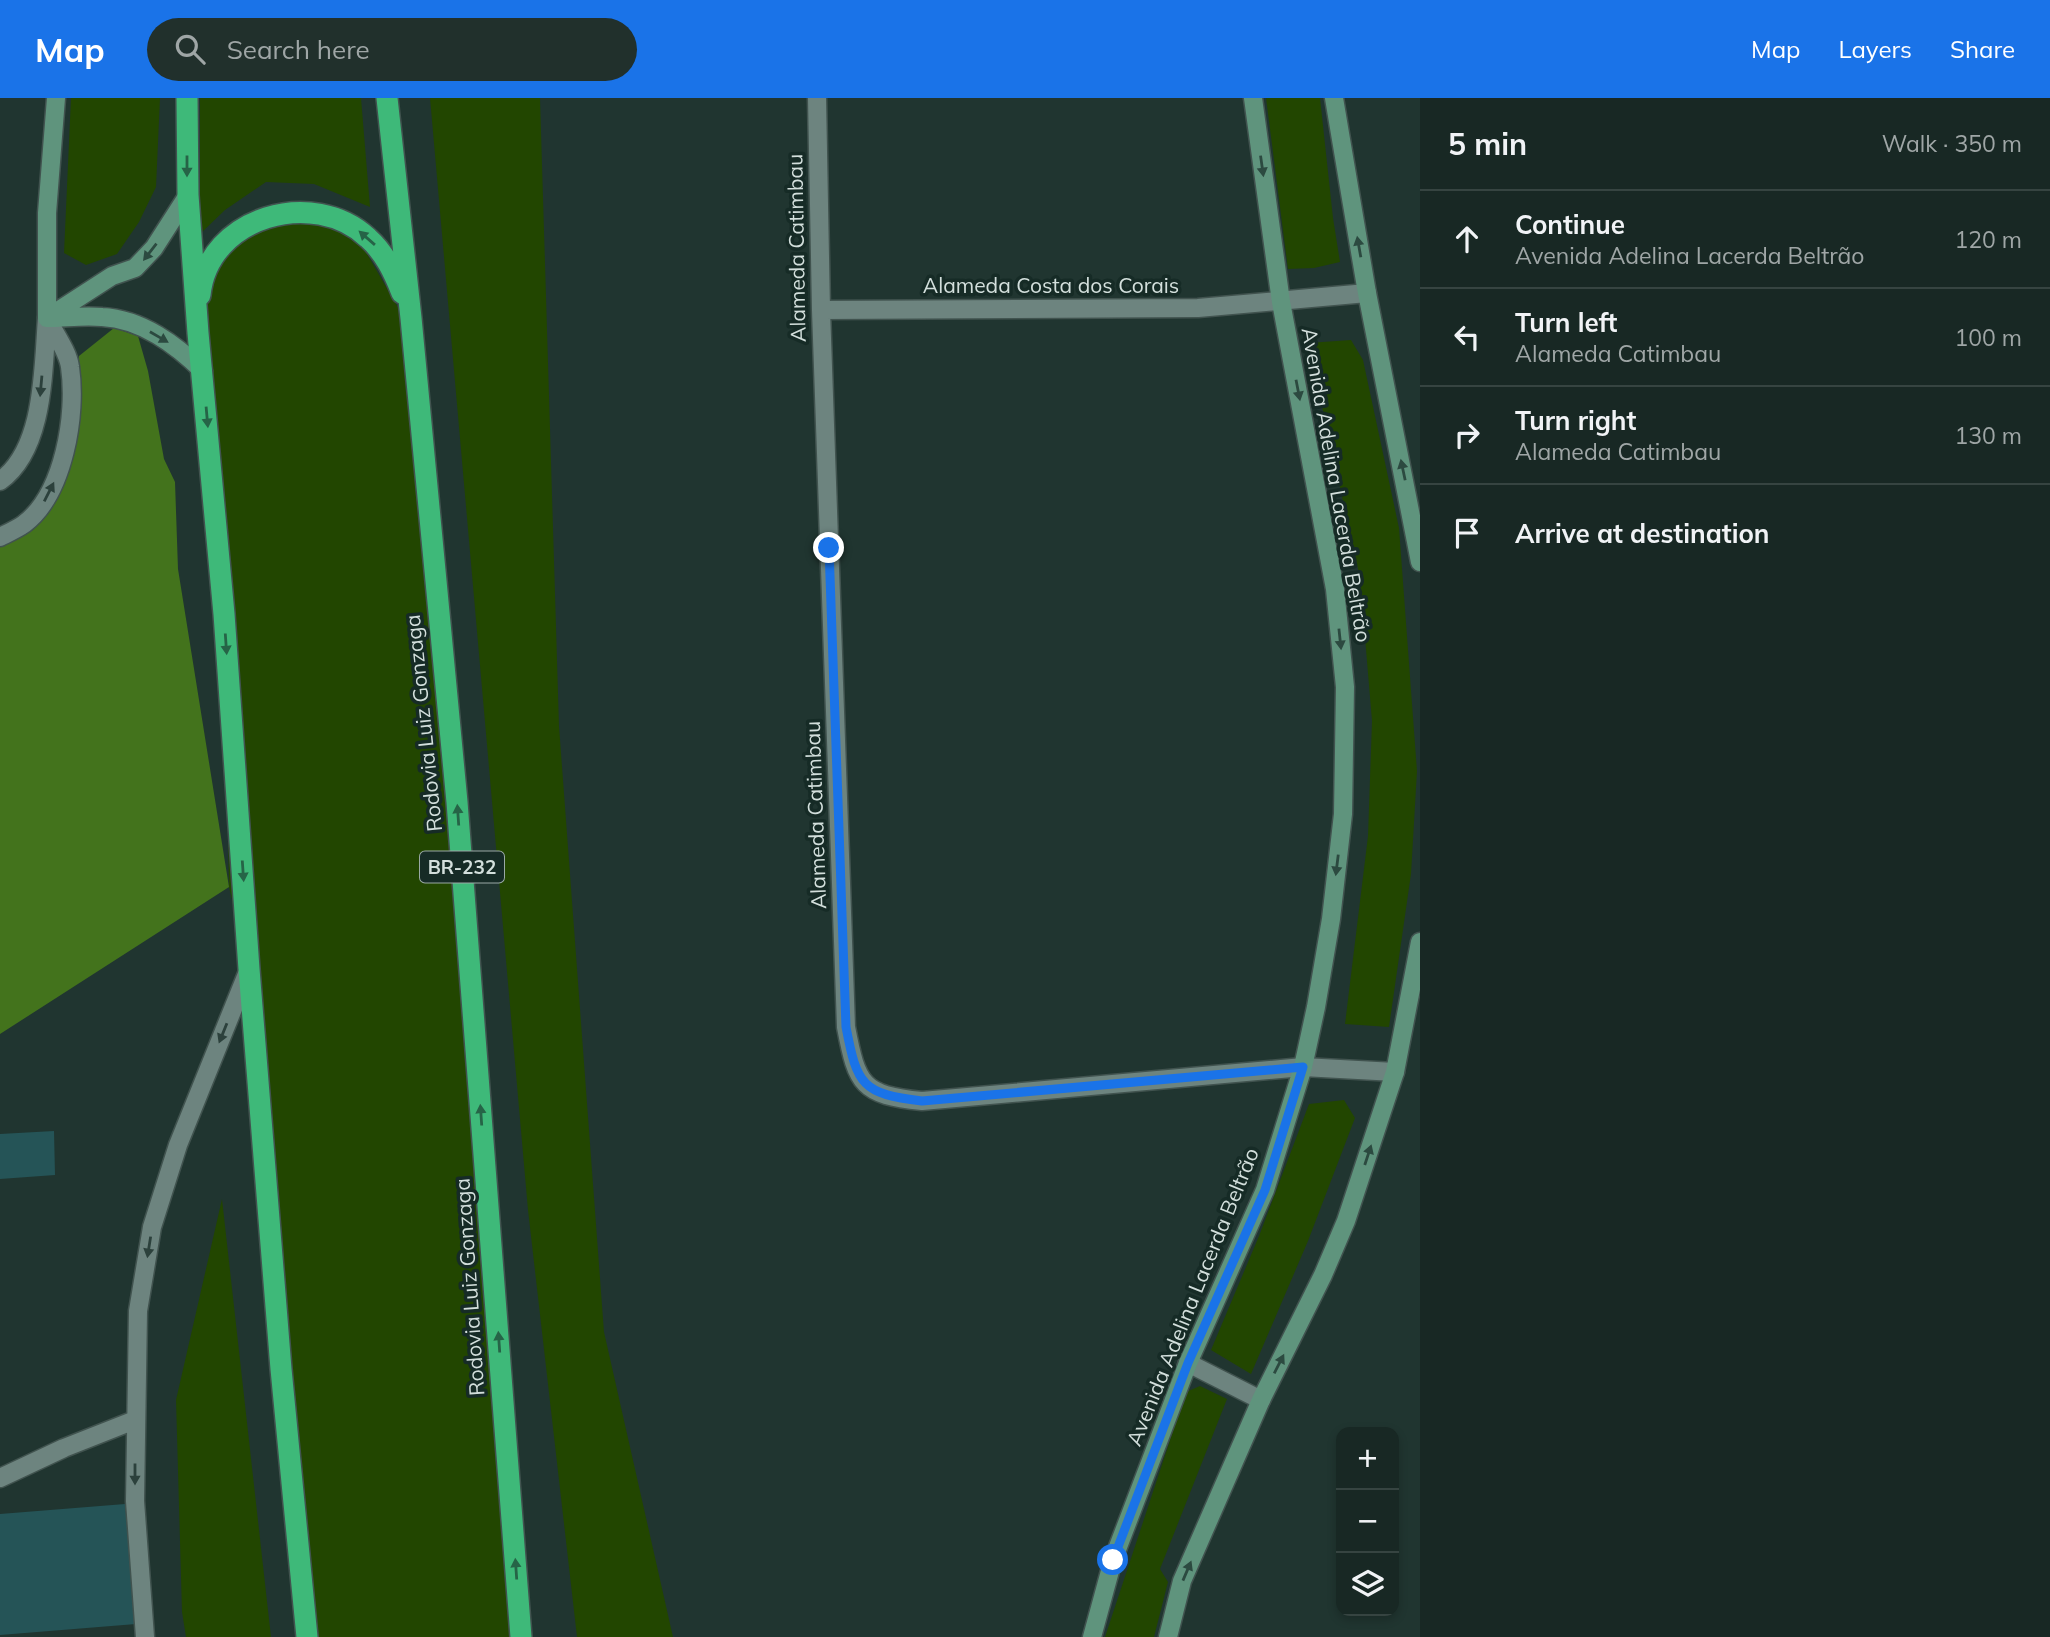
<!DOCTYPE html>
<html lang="en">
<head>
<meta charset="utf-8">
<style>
	body { margin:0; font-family:Mulish,sans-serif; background:#21302c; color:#f1f3f6 }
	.controls { position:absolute; right:21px; bottom:21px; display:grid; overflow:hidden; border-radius:14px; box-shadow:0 4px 10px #0003 }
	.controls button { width:63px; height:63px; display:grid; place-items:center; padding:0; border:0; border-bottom:2px solid #364441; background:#182824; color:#f1f3f6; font:35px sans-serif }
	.stop { position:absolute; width:21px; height:21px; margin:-16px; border:5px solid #1a73e8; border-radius:50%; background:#fff }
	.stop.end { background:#1a73e8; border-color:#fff; box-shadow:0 2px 7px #0008 }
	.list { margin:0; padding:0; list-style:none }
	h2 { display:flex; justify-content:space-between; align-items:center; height:91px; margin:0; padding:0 28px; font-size:30px }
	h2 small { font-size:23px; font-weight:400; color:#9fa6a6 }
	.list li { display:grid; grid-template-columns:46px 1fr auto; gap:21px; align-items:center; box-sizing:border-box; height:98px; padding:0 28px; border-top:2px solid #364441 }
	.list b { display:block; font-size:26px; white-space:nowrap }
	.list p { margin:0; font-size:23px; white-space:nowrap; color:#9fa6a6 }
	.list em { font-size:23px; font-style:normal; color:#9fa6a6 }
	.icon { flex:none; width:38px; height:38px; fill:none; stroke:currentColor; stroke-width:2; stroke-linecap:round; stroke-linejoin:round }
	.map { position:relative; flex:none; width:1420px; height:1539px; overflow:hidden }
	header { display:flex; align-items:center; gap:42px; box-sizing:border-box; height:98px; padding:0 35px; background:#1a73e8; color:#fff }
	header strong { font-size:33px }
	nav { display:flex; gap:38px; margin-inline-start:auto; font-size:24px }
	.search { width:490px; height:63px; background:#21302c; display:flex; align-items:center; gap:18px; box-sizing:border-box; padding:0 24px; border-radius:38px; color:#9fa6a6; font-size:26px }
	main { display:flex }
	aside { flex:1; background:#182824 }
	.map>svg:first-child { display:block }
	.green { fill:#224600 }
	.forest { fill:#43731c }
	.building { fill:#255457 }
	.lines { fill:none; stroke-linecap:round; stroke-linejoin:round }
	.lane-casing { stroke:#41534f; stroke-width:21 }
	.street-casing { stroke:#41534f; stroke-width:21 }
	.secondary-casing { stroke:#41534f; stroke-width:21 }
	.highway-casing { stroke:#41534f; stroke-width:24 }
	.lane { stroke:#6d847f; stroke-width:18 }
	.street { stroke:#6d847f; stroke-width:18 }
	.secondary { stroke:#5f947d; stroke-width:18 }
	.highway { stroke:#3eb979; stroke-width:21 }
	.oneway { fill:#266447 }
	.oneway2 { fill:#2c4a40 }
	.oneway3 { fill:#2c413c }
	.route { stroke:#1a73e8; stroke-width:9 }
	.labels { text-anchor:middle; stroke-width:7; stroke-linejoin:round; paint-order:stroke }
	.shield { fill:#162b26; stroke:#9aa9a5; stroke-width:2 }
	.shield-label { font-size:19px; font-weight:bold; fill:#d3dfdc }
	.street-label { font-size:21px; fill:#d3dfdc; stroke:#162b26 }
</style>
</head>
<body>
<header>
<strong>Map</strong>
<div class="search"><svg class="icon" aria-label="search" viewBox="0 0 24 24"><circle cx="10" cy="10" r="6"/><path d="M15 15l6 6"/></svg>Search here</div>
<nav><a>Map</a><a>Layers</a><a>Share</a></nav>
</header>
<main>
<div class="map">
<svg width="1420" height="1539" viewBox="0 0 1420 1539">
	<rect width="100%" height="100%" fill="#203530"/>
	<path class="green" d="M71,0H160L156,89L139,124L117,156L86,167L64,155Z
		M200,0H361L370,109L314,86L266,84L225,112L200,136Z
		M430,0H540L559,628L604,1234L673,1539H577L528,1112Z
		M1266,0H1320L1333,120L1340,164L1314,170L1288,171Z
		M245,122L322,124L359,142L411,232L524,1539H317L249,872L229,789L224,516L206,221L214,165Z
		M1351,242L1363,262L1399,430L1417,673L1411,776L1389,929L1345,926L1368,738L1372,623L1360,480L1308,245Z
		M1344,1002L1355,1020L1308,1143L1251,1276L1211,1252L1259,1138L1309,1006Z
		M222,1101L271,1539H186L182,1514L176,1302Z
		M1200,1288L1227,1301L1160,1471L1168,1484L1154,1539H1105L1186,1294Z"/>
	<path class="forest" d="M114,230L138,238L148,273L164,361L175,384L178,471L229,789L0,936V442L33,432L69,362L79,258Z"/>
	<path class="building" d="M54,1033L55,1077L0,1081V1036Z
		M125,1406L136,1526L0,1537V1416Z"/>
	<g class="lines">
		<defs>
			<path id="lane" d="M0,383C45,351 43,270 47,220
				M0,439C8,435 17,431 24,426C64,396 77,316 70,269C68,253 54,235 47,220
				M0,1380L64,1350L135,1322
				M145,1539L135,1403L138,1213L152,1129L178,1047L249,871"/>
			<path id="street" d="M817,0L821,212L846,929C857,987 862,997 922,1003L1303,969L1395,974
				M821,212L1198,210L1367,195
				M1188,1265L1261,1302"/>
			<path id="secondary" d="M1334,0L1367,195L1420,464
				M47,220V115L56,0
				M47,220L112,178L135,170L154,150L188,97
				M47,220C65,220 84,217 102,219C142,221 176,247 203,273
				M1092,1539L1113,1462L1188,1265L1265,1092L1303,969L1316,909L1331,821L1343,716L1345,589L1335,491L1281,204L1253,0
				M1168,1539L1182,1483L1261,1302L1323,1177L1346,1123L1395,974L1420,844"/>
			<path id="highway" d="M187,0L188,97L198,235L224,516L249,871L281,1271L307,1539
				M387,0L411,220L457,704L521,1539
				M200,197C208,118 314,89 368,140C385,155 394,175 402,195"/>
		</defs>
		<use href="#lane" class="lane-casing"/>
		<use href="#street" class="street-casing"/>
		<use href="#secondary" class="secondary-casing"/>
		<use href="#highway" class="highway-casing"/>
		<use href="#lane" class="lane"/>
		<use href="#street" class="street"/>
		<use href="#secondary" class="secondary"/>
		<use href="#highway" class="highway"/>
	</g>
	<defs><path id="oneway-solid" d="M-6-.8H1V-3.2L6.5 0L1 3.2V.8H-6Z" transform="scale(1.75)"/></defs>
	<g class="oneway">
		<use href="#oneway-solid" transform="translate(187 68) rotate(90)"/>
		<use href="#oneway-solid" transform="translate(367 140) rotate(-139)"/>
		<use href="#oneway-solid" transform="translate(207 319) rotate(85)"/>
		<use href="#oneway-solid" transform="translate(226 546) rotate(86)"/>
		<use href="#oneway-solid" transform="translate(458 717) rotate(-94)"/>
		<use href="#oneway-solid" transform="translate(243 773) rotate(86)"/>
		<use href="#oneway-solid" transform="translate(481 1017) rotate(-94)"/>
		<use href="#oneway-solid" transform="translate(499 1244) rotate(-94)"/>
		<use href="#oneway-solid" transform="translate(516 1471) rotate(-94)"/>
	</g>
	<g class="oneway2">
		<use href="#oneway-solid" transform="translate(1262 68) rotate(82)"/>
		<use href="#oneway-solid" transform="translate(1359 149) rotate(-100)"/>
		<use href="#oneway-solid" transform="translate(150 154) rotate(128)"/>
		<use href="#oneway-solid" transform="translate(159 239) rotate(30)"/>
		<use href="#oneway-solid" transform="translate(1298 292) rotate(79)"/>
		<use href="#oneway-solid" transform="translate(1403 372) rotate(-102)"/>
		<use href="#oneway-solid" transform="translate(1340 541) rotate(84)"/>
		<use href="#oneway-solid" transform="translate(1337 767) rotate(97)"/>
		<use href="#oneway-solid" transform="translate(1368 1057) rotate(-72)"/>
		<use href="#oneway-solid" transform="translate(1279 1266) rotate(-63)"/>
		<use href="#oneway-solid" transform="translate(1187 1473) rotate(-67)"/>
	</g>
	<g class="oneway3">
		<use href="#oneway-solid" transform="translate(41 288) rotate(95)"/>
		<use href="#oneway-solid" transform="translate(49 394) rotate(-63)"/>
		<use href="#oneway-solid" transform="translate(223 935) rotate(112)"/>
		<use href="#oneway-solid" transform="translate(149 1149) rotate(99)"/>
		<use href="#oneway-solid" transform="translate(135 1376) rotate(90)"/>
	</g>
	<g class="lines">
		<path class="route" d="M829,450L846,929C857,987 862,996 922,1003L1303,969L1265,1092L1188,1265L1113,1462"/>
	</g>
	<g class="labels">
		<rect class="shield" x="420" y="753.5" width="84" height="31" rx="5"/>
		<g class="shield-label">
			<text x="462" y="776">BR-232</text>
		</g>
		<g class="street-label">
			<text transform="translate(797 150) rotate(-91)" y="7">Alameda Catimbau</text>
			<text x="1051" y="195">Alameda Costa dos Corais</text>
			<text transform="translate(1336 387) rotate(80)" y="7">Avenida Adelina Lacerda Beltrão</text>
			<text transform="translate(424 625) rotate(-96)" y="7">Rodovia Luiz Gonzaga</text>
			<text transform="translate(816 717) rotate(-92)" y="7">Alameda Catimbau</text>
			<text transform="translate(470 1189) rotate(-94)" y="7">Rodovia Luiz Gonzaga</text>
			<text transform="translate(1193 1199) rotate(-68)" y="7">Avenida Adelina Lacerda Beltrão</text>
		</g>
	</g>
</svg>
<div class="controls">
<button>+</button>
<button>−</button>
<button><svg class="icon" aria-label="layers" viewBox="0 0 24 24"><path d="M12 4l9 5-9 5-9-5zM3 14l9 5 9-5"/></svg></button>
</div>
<div class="stop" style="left:1113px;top:1462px"></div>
<div class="stop end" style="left:829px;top:450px"></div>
</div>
<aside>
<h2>5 min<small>Walk · 350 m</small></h2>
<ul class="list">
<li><svg class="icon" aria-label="ahead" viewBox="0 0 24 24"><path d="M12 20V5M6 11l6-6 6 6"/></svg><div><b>Continue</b><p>Avenida Adelina Lacerda Beltrão</p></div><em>120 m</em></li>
<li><svg class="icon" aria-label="left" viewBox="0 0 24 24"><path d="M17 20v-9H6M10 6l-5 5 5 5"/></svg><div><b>Turn left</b><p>Alameda Catimbau</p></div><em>100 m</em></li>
<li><svg class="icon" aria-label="right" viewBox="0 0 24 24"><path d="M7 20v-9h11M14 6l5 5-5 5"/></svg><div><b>Turn right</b><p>Alameda Catimbau</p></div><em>130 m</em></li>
<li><svg class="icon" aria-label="arrive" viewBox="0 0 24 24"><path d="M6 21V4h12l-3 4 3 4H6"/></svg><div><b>Arrive at destination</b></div></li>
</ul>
</aside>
</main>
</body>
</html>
